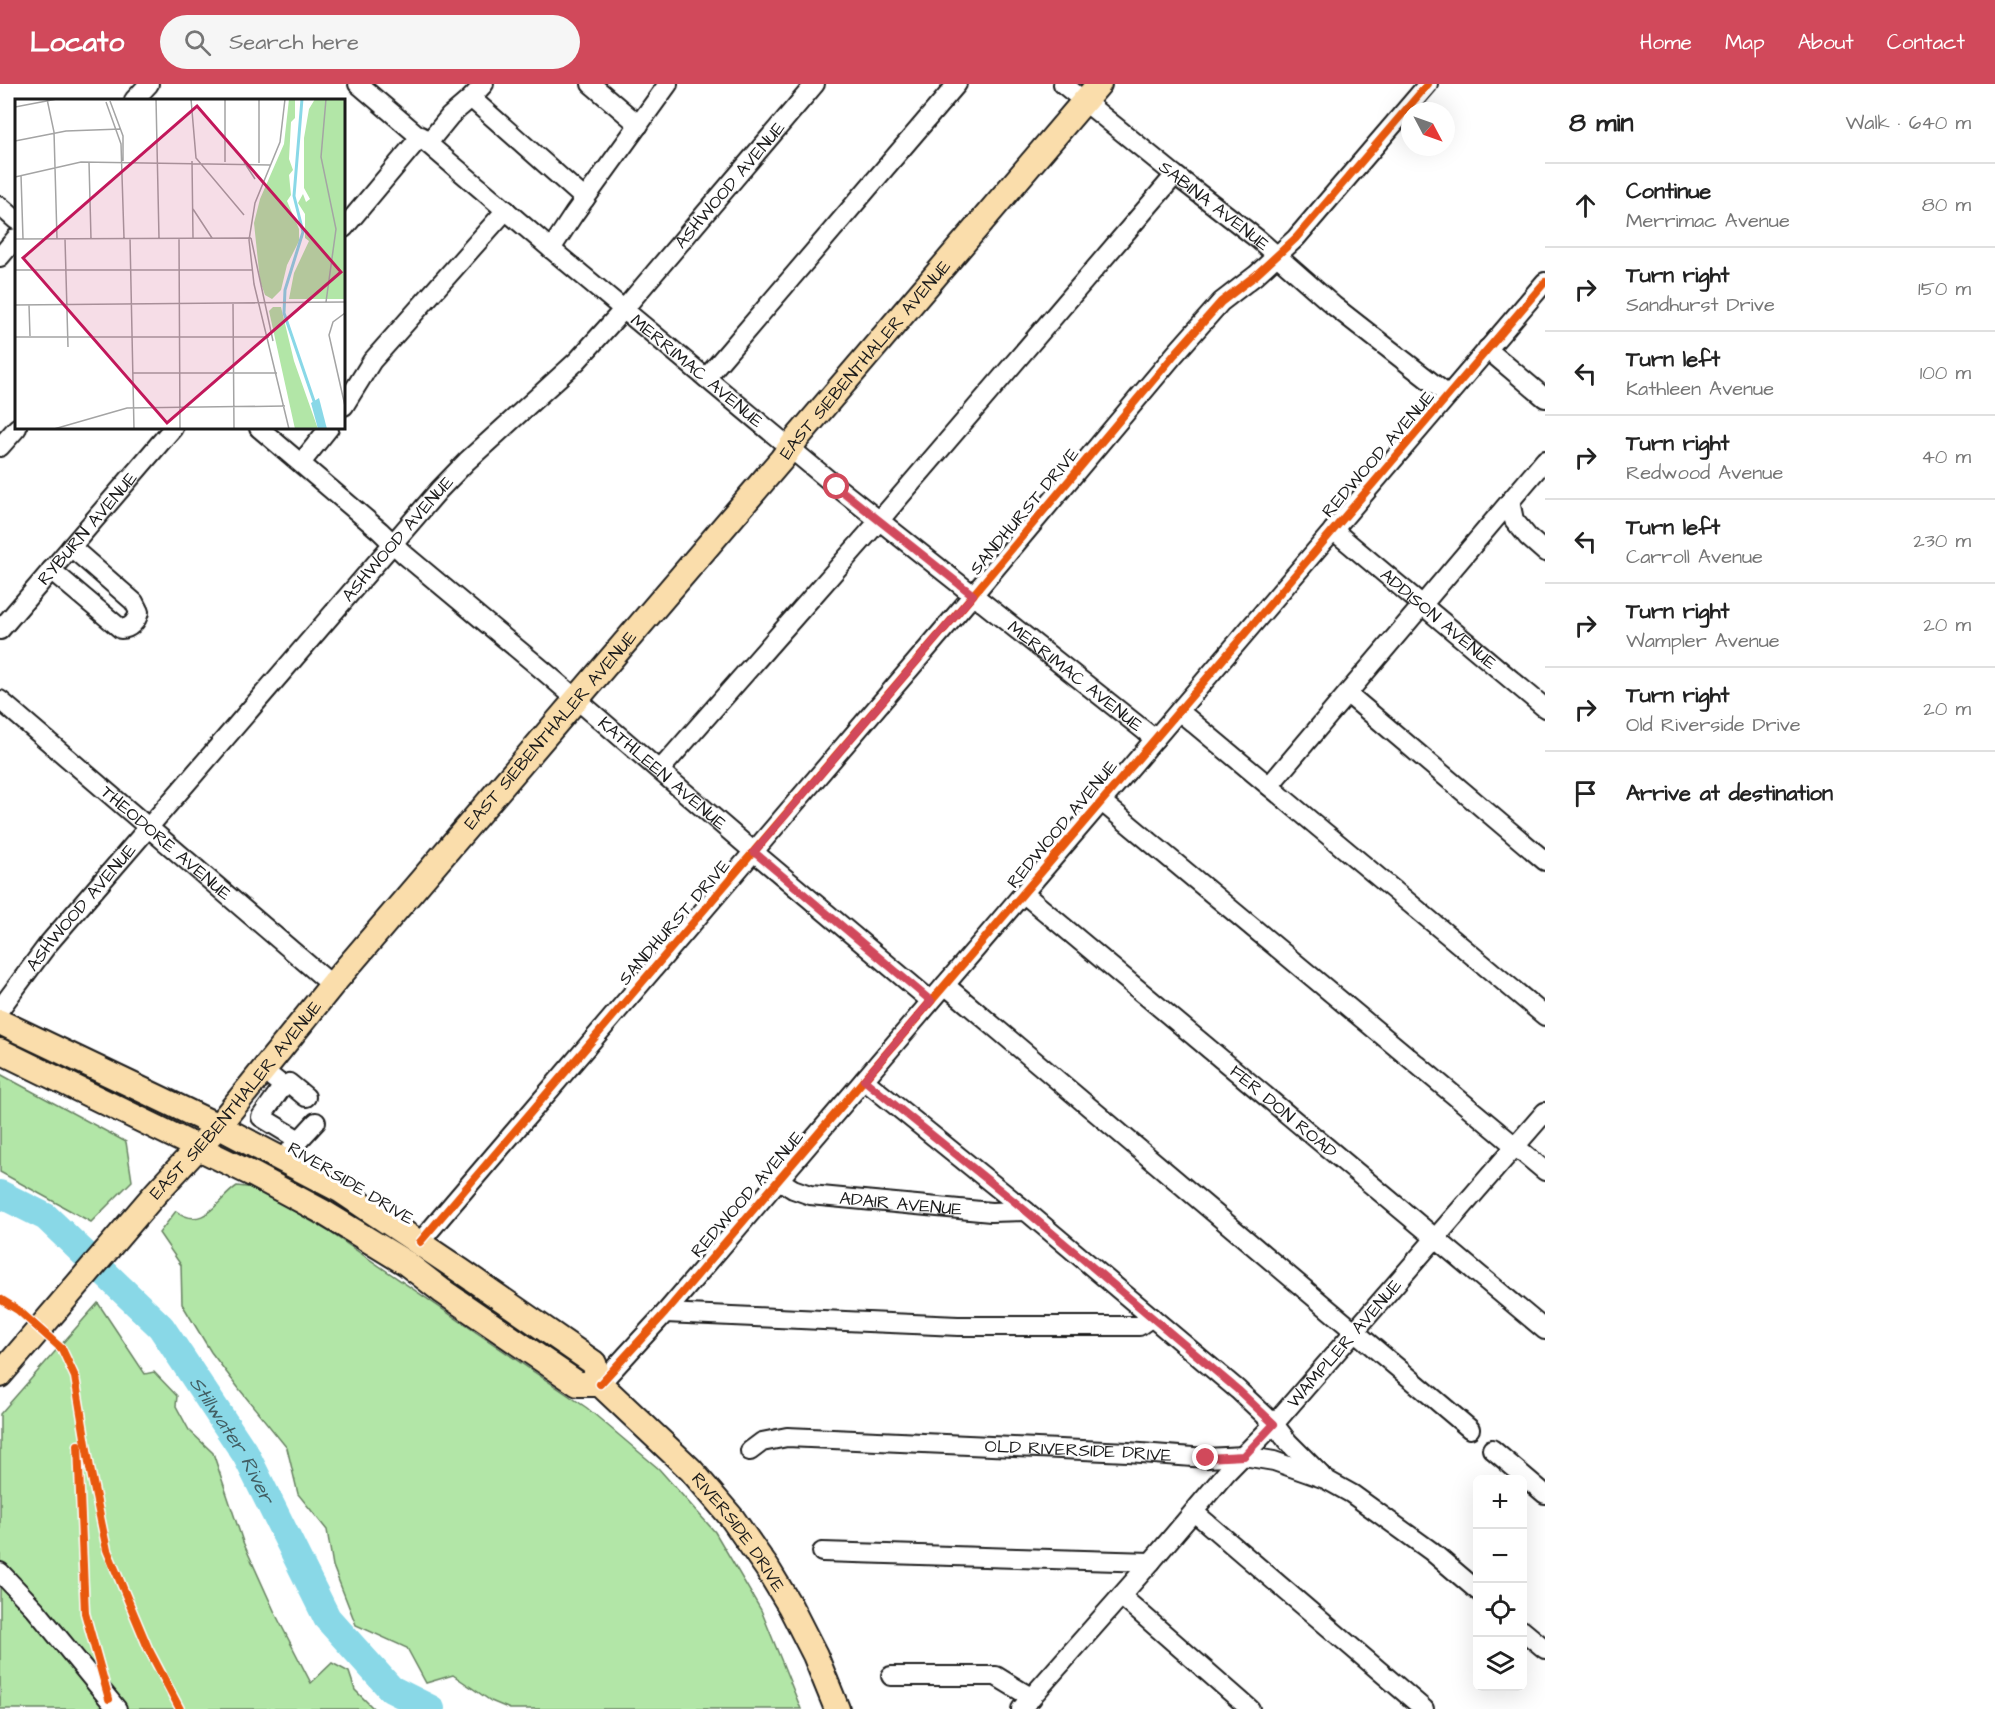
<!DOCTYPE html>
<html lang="en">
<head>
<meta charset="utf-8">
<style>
	body { margin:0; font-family:"Architects Daughter",sans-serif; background:#f6f6f6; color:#222 }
	.controls { position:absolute; right:18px; bottom:18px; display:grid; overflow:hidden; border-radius:9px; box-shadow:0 6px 24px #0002 }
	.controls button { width:54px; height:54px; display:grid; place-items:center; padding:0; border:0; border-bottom:2px solid #e0e0e0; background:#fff; color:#222; font:30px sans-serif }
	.compass { position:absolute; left:1401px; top:18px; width:54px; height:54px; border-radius:50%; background:#fff; box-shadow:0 6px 24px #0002; rotate:131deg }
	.stop { position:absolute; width:18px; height:18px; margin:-14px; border:4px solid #d1495b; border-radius:50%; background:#fff }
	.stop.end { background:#d1495b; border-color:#fff; box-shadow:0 2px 6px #0008 }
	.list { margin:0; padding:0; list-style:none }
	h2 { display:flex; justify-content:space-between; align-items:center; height:78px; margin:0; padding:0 24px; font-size:26px }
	h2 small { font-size:20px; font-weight:400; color:#767676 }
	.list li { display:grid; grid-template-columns:39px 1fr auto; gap:18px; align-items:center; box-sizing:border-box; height:84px; padding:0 24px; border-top:2px solid #e0e0e0 }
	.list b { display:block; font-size:22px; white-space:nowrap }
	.list p { margin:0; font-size:20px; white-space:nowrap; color:#767676 }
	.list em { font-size:20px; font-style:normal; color:#767676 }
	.icon { flex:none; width:33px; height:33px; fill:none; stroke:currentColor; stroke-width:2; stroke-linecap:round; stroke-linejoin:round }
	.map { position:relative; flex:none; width:1545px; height:1625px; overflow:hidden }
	header { display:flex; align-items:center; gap:36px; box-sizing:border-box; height:84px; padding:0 30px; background:#d1495b; color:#fff }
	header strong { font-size:28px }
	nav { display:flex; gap:33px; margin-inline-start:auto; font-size:21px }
	.search { width:420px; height:54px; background:#f6f6f6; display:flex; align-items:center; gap:15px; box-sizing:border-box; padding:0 21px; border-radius:33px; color:#767676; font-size:22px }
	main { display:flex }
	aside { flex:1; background:#fff }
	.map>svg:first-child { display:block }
	.green { fill:#b2e6a7; stroke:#678162; stroke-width:1.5 }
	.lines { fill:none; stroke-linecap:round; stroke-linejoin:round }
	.river { stroke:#89d8e7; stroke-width:28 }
	.minor-casing { stroke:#1c1c1c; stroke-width:22 }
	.major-casing { stroke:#1c1c1c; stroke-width:28 }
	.minor { stroke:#fff; stroke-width:18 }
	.major { stroke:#faddab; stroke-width:24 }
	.cycleway-casing { stroke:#fff; stroke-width:11 }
	.cycleway { stroke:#e8590c; stroke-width:8 }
	.route { stroke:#d1495b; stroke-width:8 }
	.labels { text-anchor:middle; stroke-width:6; stroke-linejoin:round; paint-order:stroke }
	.street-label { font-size:18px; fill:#1c1c1c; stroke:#fff }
	.water-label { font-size:20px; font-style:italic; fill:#425e63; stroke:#fff }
	.inset-river { fill:none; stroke:#89d8e7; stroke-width:3 }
	.inset-road { fill:none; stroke:#a4a4a4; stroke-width:1.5 }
	.view { fill:#c2185b; fill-opacity:0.15; stroke:#c2185b; stroke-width:3 }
	.inset-edge { fill:none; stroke:#1c1c1c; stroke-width:3 }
</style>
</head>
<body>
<header>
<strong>Locato</strong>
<div class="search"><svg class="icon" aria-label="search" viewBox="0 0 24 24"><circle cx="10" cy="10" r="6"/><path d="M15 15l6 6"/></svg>Search here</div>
<nav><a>Home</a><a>Map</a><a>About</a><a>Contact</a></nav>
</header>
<main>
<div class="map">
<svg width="1545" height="1625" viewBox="0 0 1545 1625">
	<rect width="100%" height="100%" fill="#fff"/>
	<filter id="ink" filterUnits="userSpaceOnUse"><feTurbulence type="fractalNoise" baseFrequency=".0167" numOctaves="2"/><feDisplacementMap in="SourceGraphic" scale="12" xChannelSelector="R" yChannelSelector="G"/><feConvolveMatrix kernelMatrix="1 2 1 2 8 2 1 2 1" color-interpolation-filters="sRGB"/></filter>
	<g filter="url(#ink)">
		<path class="green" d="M0,990L126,1058L132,1097L91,1138L0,1088Z
			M237,1102L255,1104L328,1147L587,1324L659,1385L715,1448L761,1526L801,1625H510L491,1617L453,1591L426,1599L407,1564L356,1541L333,1482L327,1446L298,1410L287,1364L240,1306L211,1268L182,1220L181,1181L159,1149L176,1127C205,1148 217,1115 237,1102Z
			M98,1219L145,1290L154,1288L177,1312L176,1322L189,1346L213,1369L243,1458L276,1531L311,1599L332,1579L349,1588L355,1606L374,1625H0V1330Z"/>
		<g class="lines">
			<path class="river" id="s1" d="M0,1110L46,1133L161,1243L246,1371L327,1534L391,1605L431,1625"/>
			<defs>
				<g id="minor">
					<path id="s2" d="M358,0L551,165L837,403L1155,655"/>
					<path d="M591,0L639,41"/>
					<path id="s3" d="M1063,0L1175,91L1259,156L1334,222L1448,311"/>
					<path d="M471,14L585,115"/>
					<path d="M134,16L149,0"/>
					<path d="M428,59L450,32L471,14L484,0"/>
					<path d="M0,122L16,136"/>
					<path d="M344,144L421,52"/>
					<path d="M551,165L574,130L668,0"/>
					<path d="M0,173L16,154"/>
					<path d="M1487,265L1545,314"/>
					<path d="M706,294L957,0"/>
					<path d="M344,322L372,277L506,126"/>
					<path id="s4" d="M259,344L380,447L405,471L545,588L754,768L931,917"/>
					<path d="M0,363L17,344"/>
					<path d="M301,379L329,344"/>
					<path d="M1510,417L1514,436L1528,453L1545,468"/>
					<path id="s5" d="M1333,446L1545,624"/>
					<path d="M51,486L121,545C130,545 137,537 139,528L134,518L71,463"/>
					<path id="s6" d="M0,546L173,344"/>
					<path d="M1348,610L1545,777"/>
					<path id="s7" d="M0,616L332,901"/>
					<path d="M1179,627L1545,932"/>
					<path d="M660,686L879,437L1175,91"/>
					<path d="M1269,702L1545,376"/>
					<path d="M1101,717L1545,1087"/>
					<path id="s8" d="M1023,809L1545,1246"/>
					<path d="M945,901L1470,1345"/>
					<path id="s9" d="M0,925L49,859L439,406L467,377L577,277L624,225L815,0"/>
					<path d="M263,986L283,1002L261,1033L299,1056"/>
					<path d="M864,996L1026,1127L1238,1306L1274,1340L1288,1358L1321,1391"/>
					<path d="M283,1002L289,999L306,1013"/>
					<path d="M291,1065L316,1038"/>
					<path id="s10" d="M779,1096L793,1105L810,1111L991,1128L1026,1127"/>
					<path d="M420,1158L973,511L1175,270L1221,218L1256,191L1296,154L1428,0"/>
					<path d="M665,1229L958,1242H1139L1152,1233"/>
					<path d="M600,1300L665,1229L1545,198"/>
					<path d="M1492,1365L1545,1410"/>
					<path id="s11" d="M750,1367L762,1358L787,1353L1128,1368L1206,1374L1244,1372L1274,1377L1325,1395L1352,1410L1431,1467L1478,1507"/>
					<path d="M1194,1428L1424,1625"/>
					<path d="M822,1468L1151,1478"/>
					<path d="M0,1488L35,1525L117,1625"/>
					<path d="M1121,1512L1250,1625"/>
					<path d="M1522,1546L1545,1565"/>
					<path d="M891,1592H996L1032,1614"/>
					<path id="s12" d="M1021,1625L1151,1478L1227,1388L1274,1340L1545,1028"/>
				</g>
				<g id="major">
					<path id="s13" d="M0,938L218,1042L340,1106L461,1187L594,1279L600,1300L691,1386L732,1434L767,1484L790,1522L815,1571L837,1625"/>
					<path d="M0,967L254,1091L321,1127L406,1179L442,1207L578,1300H600"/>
					<path id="s14" d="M0,1291L155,1110L218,1042L332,901L782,375L797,354L1099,0"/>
				</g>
			</defs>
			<use href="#minor" class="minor-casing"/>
			<use href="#major" class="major-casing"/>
			<use href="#minor" class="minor"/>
			<use href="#major" class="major"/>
			<defs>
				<path id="cycleway" d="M420,1158L973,511L1175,270L1221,218L1256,191L1296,154L1428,0
					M0,1215L18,1226L62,1265L75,1293L90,1384L107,1466L148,1564L180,1625
					M600,1300L665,1229L1545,198
					M78,1361L85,1529L109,1615"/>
			</defs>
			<use href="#cycleway" class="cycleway-casing"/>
			<use href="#cycleway" class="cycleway"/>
		</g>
	</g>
	<g class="lines" filter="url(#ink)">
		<path class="route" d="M837,403L973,511L754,768L931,917L864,996L1026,1127L1238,1306L1274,1340L1244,1372L1206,1374"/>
	</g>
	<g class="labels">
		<g class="street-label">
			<text dy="6" stroke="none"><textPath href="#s9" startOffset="1102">ASHWOOD AVENUE</textPath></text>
			<text dy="6" stroke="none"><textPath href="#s3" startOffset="194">SABINA AVENUE</textPath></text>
			<text dy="6" stroke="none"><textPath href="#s14" startOffset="1334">EAST SIEBENTHALER AVENUE</textPath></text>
			<text dy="6" stroke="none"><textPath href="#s2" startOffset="444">MERRIMAC AVENUE</textPath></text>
			<text transform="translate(1378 370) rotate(-49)" y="6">REDWOOD AVENUE</text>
			<text transform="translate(1024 427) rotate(-50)" y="6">SANDHURST DRIVE</text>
			<text dy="6" stroke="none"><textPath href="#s6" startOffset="134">RYBURN AVENUE</textPath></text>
			<text dy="6" stroke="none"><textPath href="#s9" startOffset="616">ASHWOOD AVENUE</textPath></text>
			<text dy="6" stroke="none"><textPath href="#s5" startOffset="138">ADDISON AVENUE</textPath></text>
			<text dy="6" stroke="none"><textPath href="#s2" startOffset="930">MERRIMAC AVENUE</textPath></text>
			<text dy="6" stroke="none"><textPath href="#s14" startOffset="848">EAST SIEBENTHALER AVENUE</textPath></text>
			<text dy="6" stroke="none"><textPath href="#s4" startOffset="531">KATHLEEN AVENUE</textPath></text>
			<text transform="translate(1062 740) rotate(-50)" y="6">REDWOOD AVENUE</text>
			<text dy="6" stroke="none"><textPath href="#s7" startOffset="219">THEODORE AVENUE</textPath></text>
			<text dy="6" stroke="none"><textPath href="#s9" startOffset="130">ASHWOOD AVENUE</textPath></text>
			<text transform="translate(674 838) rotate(-49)" y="6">SANDHURST DRIVE</text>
			<text dy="6" stroke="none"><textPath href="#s14" startOffset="362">EAST SIEBENTHALER AVENUE</textPath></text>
			<text dy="6" stroke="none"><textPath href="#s8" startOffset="340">FER DON ROAD</textPath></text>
			<text transform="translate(351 1099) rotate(31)" y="6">RIVERSIDE DRIVE</text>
			<text transform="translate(747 1110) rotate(-49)" y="6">REDWOOD AVENUE</text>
			<text dy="6" stroke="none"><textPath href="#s10" startOffset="126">ADAIR AVENUE</textPath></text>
			<text dy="6" stroke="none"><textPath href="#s12" startOffset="488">WAMPLER AVENUE</textPath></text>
			<text dy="6" stroke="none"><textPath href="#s11" startOffset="332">OLD RIVERSIDE DRIVE</textPath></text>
			<text dy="6" stroke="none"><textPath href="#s13" startOffset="912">RIVERSIDE DRIVE</textPath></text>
		</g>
		<g class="water-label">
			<text dy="7" stroke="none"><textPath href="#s1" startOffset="344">Stillwater River</textPath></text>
		</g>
	</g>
	<g transform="translate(15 15)">
		<rect width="330" height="330" fill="#fff"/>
		<path d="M274,0H280V19L276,23L274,60L278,71L274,76L276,96L272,102L284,130V142L272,166L266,191L257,200L250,196L245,182L239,124L245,100L269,45ZM300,0H330V200H274L279,174L294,142L290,139V115L283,104L288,95L291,103L295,100L289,89V39L294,10ZM258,208H266L279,262L303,330H280L254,212Z" fill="#b2e6a7"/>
		<path d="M304,299L312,330H303L296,304Z" fill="#89d8e7"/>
		<path class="inset-river" d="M287,0L279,97L288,133L270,191L269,214L300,305"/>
		<path class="inset-road" d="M32,0L39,33L42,140M141,0L144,139M176,0L181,59L229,116M244,0V64M270,0L265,43L240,104L234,141L239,185L274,330M95,2L108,37V62M91,3L106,45L109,139M0,8L42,0M0,42L51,32L106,30M177,62L178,139M74,63L76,140M210,63V0M229,63L240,80M6,76L8,140M0,78L66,63L255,66M178,110L197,139M115,139L119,330M164,139L165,330M236,139L258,242M0,140L236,139M50,140L53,248M0,171H237M311,203L321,130L306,58L311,0M218,205L219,330M0,206L330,203M14,206L15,237M330,214L318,223L314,236L330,307M0,238H254M118,274H262M39,330L112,309L270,307"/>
		<path class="view" d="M182,7L326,173L152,324L8,159Z"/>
		<rect width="330" height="330" class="inset-edge"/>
	</g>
</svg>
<div class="controls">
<button>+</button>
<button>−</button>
<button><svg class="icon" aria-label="locate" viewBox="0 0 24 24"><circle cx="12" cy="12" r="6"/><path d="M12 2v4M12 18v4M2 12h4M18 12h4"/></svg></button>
<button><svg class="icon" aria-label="layers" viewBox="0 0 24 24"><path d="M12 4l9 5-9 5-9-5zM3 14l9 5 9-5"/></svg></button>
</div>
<svg class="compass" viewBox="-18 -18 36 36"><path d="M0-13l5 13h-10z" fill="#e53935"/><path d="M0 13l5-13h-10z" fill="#767676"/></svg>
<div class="stop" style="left:837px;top:403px"></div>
<div class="stop end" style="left:1206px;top:1374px"></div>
</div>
<aside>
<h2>8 min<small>Walk · 640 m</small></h2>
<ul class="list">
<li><svg class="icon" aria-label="ahead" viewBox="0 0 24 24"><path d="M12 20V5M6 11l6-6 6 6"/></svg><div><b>Continue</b><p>Merrimac Avenue</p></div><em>80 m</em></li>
<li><svg class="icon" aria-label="right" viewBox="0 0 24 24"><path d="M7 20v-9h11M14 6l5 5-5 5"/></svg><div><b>Turn right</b><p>Sandhurst Drive</p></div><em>150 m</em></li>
<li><svg class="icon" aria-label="left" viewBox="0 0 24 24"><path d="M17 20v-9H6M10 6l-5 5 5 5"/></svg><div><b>Turn left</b><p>Kathleen Avenue</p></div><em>100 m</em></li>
<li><svg class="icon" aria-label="right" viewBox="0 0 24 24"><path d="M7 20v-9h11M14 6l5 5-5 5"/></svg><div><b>Turn right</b><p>Redwood Avenue</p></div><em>40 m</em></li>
<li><svg class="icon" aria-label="left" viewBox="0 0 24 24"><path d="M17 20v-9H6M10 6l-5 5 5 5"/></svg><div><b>Turn left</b><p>Carroll Avenue</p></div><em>230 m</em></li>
<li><svg class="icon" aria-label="right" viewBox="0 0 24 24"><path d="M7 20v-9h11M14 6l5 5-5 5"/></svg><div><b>Turn right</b><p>Wampler Avenue</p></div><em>20 m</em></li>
<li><svg class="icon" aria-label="right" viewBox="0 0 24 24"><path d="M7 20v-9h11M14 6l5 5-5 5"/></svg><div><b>Turn right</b><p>Old Riverside Drive</p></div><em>20 m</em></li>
<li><svg class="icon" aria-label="arrive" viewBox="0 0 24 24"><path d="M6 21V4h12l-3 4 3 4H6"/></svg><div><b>Arrive at destination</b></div></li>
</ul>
</aside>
</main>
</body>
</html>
